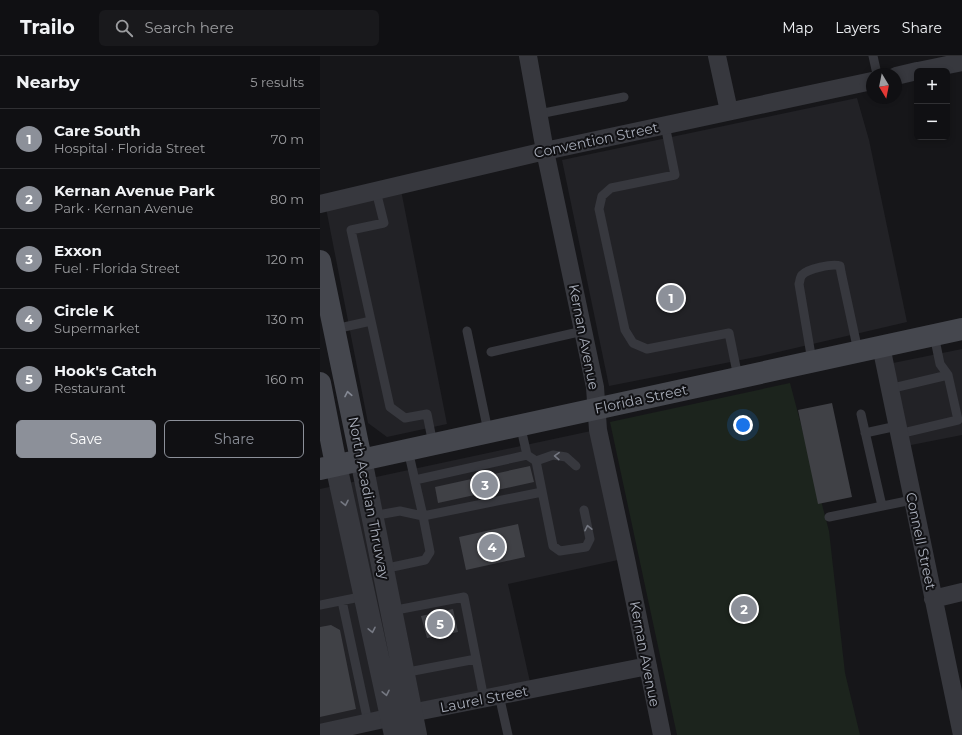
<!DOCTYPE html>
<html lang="en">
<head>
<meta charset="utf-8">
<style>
	body { margin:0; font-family:Montserrat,sans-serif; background:#19191c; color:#f1f3f6 }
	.controls { position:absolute; right:12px; top:12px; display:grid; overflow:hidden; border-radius:6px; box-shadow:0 2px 6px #0003 }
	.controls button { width:36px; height:36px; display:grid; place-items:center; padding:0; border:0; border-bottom:1px solid #303033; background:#101013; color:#f1f3f6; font:20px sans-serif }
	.compass { position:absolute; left:546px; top:12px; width:36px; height:36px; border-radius:50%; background:#101013; box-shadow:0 2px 6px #0003; rotate:170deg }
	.you { position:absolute; left:423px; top:369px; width:14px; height:14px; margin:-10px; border:3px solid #fff; border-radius:50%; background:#1a73e8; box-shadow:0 0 0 6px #1a73e833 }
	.badge { display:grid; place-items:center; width:26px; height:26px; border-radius:50%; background:#8c9099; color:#fff; font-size:13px; font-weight:700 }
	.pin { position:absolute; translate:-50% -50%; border:2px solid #fff; box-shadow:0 1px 4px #0006 }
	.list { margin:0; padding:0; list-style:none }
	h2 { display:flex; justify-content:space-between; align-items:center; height:52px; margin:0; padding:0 16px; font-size:17px }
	h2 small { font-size:13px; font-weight:400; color:#9c9da0 }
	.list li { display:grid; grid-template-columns:26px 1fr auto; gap:12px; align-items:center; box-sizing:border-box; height:60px; padding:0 16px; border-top:1px solid #303033 }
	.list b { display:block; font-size:15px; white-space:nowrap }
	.list p { margin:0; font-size:13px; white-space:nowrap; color:#9c9da0 }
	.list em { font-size:13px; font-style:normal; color:#9c9da0 }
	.actions { display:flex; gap:8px; padding:12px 16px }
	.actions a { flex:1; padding:9px 0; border:1px solid #8c9099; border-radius:6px; text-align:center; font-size:14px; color:#8c9099 }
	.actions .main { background:#8c9099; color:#fff }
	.icon { flex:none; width:22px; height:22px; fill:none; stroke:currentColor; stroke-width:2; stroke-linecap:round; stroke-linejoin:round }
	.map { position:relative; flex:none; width:642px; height:679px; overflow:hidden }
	header { display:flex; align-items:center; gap:24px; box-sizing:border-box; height:56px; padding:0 20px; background:#101013; border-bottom:1px solid #303033 }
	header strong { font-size:19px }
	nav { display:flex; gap:22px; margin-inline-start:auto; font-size:14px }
	.search { width:280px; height:36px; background:#19191c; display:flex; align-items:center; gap:10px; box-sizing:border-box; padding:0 14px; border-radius:6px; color:#9c9da0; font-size:15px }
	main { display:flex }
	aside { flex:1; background:#101013 }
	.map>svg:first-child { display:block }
	.built { fill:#222226 }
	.green { fill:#1c241d }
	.building { fill:#404146 }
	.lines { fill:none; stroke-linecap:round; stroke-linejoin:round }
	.service { stroke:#37383e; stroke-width:9 }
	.minor { stroke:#37383e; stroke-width:18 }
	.tertiary { stroke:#37383e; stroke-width:22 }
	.secondary { stroke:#45474e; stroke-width:22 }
	.oneway { stroke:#858994 }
	.oneway2 { stroke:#757882 }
	.labels { text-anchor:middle; stroke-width:4; stroke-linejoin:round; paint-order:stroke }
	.street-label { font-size:14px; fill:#a8adb9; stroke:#111114 }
</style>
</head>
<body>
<header>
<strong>Trailo</strong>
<div class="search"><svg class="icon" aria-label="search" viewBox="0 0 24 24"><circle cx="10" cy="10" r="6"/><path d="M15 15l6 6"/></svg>Search here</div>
<nav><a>Map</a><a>Layers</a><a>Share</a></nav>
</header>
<main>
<aside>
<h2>Nearby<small>5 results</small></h2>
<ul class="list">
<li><span class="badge">1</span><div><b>Care South</b><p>Hospital · Florida Street</p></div><em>70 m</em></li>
<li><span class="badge">2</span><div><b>Kernan Avenue Park</b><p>Park · Kernan Avenue</p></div><em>80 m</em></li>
<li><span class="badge">3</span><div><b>Exxon</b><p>Fuel · Florida Street</p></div><em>120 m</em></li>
<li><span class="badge">4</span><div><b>Circle K</b><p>Supermarket</p></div><em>130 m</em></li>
<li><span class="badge">5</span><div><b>Hook's Catch</b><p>Restaurant</p></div><em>160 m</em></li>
</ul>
<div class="actions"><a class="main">Save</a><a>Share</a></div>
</aside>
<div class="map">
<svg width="642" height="679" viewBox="0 0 642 679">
	<rect width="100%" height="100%" fill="#161619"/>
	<path class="built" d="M537,42L549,84L587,266L441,300L289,330L242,104Z
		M80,129L127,368L67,381L48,367L5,147Z
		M642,293V379L586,390L573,307Z
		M271,375L298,504L188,528L210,626L0,670V433Z"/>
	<path class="green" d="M470,327L509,475L525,617L540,679H357L290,366Z"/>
	<path class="building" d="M512,347L532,441L498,448L478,354Z
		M210,410L214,426L118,447L115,431Z
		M198,468L205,501L146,514L139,481Z
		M133,553L138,576L107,582L101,560Z
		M11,569L20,574L36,653L0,661V571Z"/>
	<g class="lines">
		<path class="service" d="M553,0L557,18
			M219,58L304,41
			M345,69L355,119L291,132L282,140L279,153L305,274L313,287L327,293L409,277L418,321
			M56,135L64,167L31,174L70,351L85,362L107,358L113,388
			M15,273L51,265
			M147,275L168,375
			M614,279L620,308L628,319
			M171,296L263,275
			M492,305L479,228C480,225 480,221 482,219C487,213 513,207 520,210L521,216L538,295
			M569,333L628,319L638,364L579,378
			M541,358L562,450
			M200,368L207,399L216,405L233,490L240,495L266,491L270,483L264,454
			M545,377L577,370
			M88,394L103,460L222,436
			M216,405L233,399L246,401L256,410
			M95,424L207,399
			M52,460L80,455L103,460L110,496L105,504L63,513
			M509,461L592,444
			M22,545L48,666
			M0,549L45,540
			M71,555L144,541L164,643
			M83,617L156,603
			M179,639L188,679"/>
		<path class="minor" d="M208,0L225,95L275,331L278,374L306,503L342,679
			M397,0L409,55
			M598,15L642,6
			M576,20L597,15
			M0,148L225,95L552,25
			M561,290L642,679
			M613,543L642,536
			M0,677L91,657L328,610"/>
		<path class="tertiary" d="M41,403L96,679
			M16,409L75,679"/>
		<path class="secondary" d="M0,205L41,403
			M0,327L16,409
			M0,413L642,273"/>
	</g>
	<defs><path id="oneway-chevron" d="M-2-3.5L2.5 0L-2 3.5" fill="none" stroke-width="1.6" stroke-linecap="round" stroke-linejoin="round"/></defs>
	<use class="oneway" href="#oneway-chevron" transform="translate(28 338) rotate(-101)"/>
	<g class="oneway2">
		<use href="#oneway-chevron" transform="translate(237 400) rotate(-178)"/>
		<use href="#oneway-chevron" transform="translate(25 447) rotate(78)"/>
		<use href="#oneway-chevron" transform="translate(268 472) rotate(-102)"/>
		<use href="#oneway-chevron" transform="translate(52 574) rotate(78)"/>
		<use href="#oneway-chevron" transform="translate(66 637) rotate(78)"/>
	</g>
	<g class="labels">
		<g class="street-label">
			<text transform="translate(276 84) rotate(-12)" y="5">Convention Street</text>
			<text transform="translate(264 281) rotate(79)" y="5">Kernan Avenue</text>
			<text transform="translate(321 343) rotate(-12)" y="5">Florida Street</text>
			<text transform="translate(49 442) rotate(79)" y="5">North Acadian Thruway</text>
			<text transform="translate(601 485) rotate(78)" y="5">Connell Street</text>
			<text transform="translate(325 598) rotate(79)" y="5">Kernan Avenue</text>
			<text transform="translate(164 643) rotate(-11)" y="5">Laurel Street</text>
		</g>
	</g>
</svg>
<div class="controls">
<button>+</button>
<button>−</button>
</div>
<svg class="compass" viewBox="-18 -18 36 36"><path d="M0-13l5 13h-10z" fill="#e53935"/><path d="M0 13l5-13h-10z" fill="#9c9da0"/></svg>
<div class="you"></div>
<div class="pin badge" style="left:351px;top:242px">1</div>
<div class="pin badge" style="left:424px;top:553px">2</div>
<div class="pin badge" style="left:165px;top:429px">3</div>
<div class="pin badge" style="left:172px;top:491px">4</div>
<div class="pin badge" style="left:120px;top:568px">5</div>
</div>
</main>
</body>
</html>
